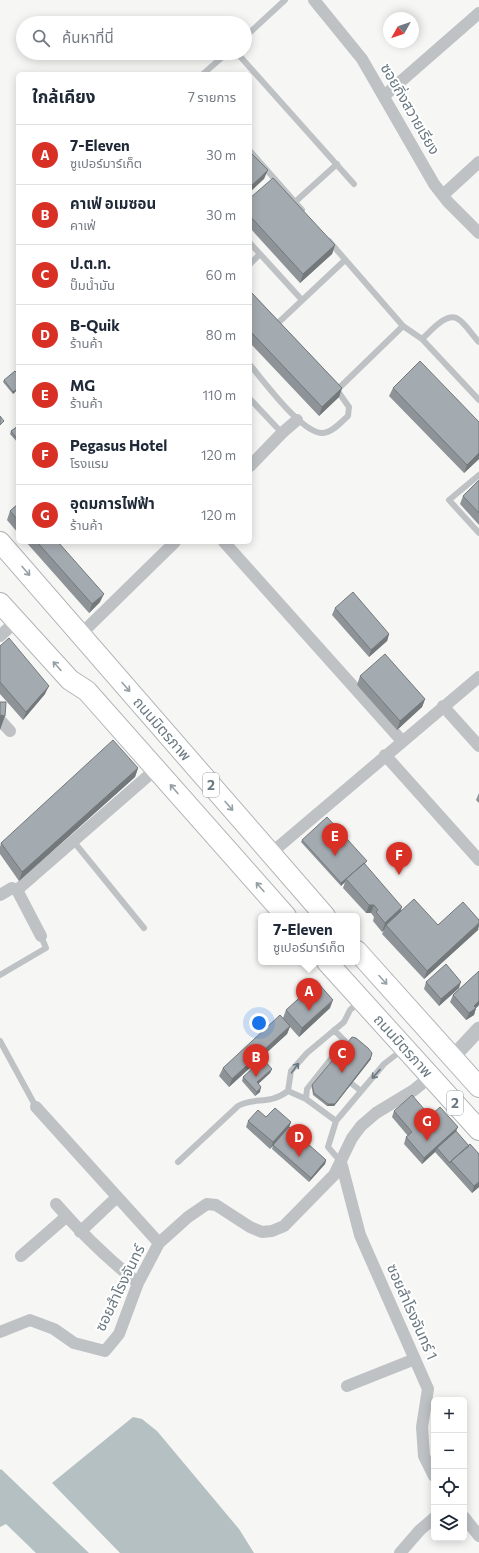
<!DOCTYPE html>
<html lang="th">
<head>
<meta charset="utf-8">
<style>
	body { margin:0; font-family:Commissioner,"Noto Sans Thai",sans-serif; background:#f2f2f3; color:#1f2937 }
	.controls { position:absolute; right:12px; bottom:12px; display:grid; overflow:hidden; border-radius:6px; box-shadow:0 2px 10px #0003 }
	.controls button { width:36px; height:36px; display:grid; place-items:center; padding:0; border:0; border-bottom:1px solid #e0e1e3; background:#fff; color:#1f2937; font:20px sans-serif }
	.compass { position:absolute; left:383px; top:12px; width:36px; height:36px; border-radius:50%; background:#fff; box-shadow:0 2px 10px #0003; rotate:230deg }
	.you { position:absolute; left:259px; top:1023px; width:14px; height:14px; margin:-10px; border:3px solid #fff; border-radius:50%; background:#1a73e8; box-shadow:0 0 0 6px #1a73e833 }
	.badge { display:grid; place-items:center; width:26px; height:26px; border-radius:50%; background:#d93025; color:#fff; font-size:13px; font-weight:700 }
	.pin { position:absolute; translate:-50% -33px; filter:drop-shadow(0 1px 2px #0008) }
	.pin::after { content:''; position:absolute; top:21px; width:14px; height:12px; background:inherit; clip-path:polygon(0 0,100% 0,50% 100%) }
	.popup { position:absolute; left:258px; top:913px; width:102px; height:52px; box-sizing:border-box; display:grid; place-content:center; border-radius:6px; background:#fff; filter:drop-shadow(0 1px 3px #0005); font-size:13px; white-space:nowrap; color:#747a83 }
	.popup b { font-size:15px; color:#1f2937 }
	.popup::after { content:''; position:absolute; left:50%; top:100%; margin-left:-8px; border:8px solid transparent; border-top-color:#fff }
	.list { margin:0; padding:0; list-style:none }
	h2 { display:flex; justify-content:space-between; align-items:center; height:52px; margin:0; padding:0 16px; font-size:17px }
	h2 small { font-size:13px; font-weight:400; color:#747a83 }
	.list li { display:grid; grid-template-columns:26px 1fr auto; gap:12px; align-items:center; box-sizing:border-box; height:60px; padding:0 16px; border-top:1px solid #e0e1e3 }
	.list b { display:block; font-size:15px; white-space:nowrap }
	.list p { margin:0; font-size:13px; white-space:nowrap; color:#747a83 }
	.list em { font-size:13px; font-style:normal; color:#747a83 }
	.icon { flex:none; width:22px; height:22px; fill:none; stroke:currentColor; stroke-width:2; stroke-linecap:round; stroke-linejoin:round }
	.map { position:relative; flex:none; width:479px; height:1553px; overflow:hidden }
	.search { position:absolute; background:#fff; box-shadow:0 2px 10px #0003; left:16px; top:16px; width:236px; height:44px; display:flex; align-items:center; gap:10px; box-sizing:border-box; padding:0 14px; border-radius:22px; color:#747a83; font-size:15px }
	.panel { position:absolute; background:#fff; box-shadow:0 2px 10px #0003; left:16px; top:72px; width:236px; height:472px; border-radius:6px }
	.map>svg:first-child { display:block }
	.water { fill:#b5c0c3 }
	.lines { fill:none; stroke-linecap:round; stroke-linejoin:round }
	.trunk-casing { stroke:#b2b5b8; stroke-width:22 }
	.service { stroke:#bec2c5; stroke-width:6 }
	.minor { stroke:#bec2c5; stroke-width:12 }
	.tertiary { stroke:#bec2c5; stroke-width:15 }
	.trunk { stroke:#fff; stroke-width:20 }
	.wall { fill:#8d9397 }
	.shaded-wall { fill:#73787b }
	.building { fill:#a4abb0; stroke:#73787b }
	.oneway { stroke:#96a0a7 }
	.oneway2 { stroke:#697881 }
	.labels { text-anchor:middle; stroke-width:4; stroke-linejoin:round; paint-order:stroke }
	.shield { fill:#fff; stroke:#96a0a7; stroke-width:1 }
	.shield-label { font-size:14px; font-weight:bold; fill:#697881 }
	.street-label { font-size:15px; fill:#697881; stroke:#fff }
</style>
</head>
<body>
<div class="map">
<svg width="479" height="1553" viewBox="0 0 479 1553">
	<rect width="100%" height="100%" fill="#f6f6f4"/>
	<path class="water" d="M133,1417L142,1419L157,1431L239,1529L254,1553H120L52,1483Z
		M1,1469L89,1553H36L6,1524L0,1527V1470Z"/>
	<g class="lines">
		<defs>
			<path id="trunk" d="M0,542L325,916
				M0,603L70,680L87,691L286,916
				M357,951L479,1087
				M327,962L479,1130"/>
		</defs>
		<use href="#trunk" class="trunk-casing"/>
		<path class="service" d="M245,37L285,0
			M237,53L354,184
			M203,74L227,53
			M250,151L302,210
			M295,202L337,164
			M329,241L403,326L422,339L479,400
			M250,243L302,300
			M250,264L260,254
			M278,323L345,260
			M422,339C430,332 447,311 458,319C466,324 472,335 479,342
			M250,365C264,381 302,434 323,433C332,433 341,422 348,416L349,407L337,390L403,326
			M250,399L282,433
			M479,475L449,500L479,533
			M74,842L144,928
			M0,975L46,948L41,936
			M359,1002L350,1010L344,1022L307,1053L291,1071L288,1091L306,1099L336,1121L384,1064L402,1050
			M0,1041L36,1107
			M352,1084L361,1091
			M306,1099L307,1089L345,1041L334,1030
			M336,1121L328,1147L341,1162
			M178,1162L238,1106C256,1096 268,1106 288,1091"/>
		<path class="minor" d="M314,0L362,59L434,184L448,202L479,233
			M384,96L479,13
			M443,195L479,162
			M250,466L282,433L297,420
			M224,542L402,741
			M81,634L175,542
			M0,636L16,621
			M443,706L479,746
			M0,720L10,731
			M385,755L479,860
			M270,854L479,677
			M17,890L41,936
			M0,895L12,888L17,890L156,769
			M36,1107L159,1243
			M341,1162L360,1235L428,1389L422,1427L424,1456L434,1476
			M56,1204C81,1233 108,1259 138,1283
			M80,1232L117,1197
			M21,1256L67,1216
			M0,1332L30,1320L54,1329L74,1343L105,1351L119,1334L138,1283L159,1243L188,1217L207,1204L216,1205L250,1227L262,1232L272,1231L284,1226L334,1175L352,1138L361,1126L376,1113L414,1090L431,1076
			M347,1386L415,1359
			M464,1517L479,1536
			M400,1553L420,1530L434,1518"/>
		<path class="tertiary" d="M452,1058L479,1029"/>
		<use href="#trunk" class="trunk"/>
	</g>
	<path class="wall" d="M250,198L335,245L332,254L300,283L250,228Z
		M250,291L342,388L339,397L319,416L250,343Z
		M18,374V389L13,394L3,382L4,380Z
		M393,388L479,459L464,473L389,396Z
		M18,426V443L10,434L11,431Z
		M479,480V525L460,504L463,496Z
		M18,504V533L7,520L10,511Z
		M26,542H58L100,602L89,613Z
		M335,608L389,634L387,641L369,657L332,615Z
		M0,646L45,694L23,720L0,694Z
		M360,676L425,699L422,707L397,730L357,685Z
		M138,768L135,777L19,881L0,854V847L1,843Z
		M479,793V803L476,800Z
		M302,840L366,863L364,864L401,911L438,925L478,930L424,979L382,934L384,930L382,932L373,921L374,917L371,913H366L343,888L345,882L341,886L301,842Z
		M479,971V1005L476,1008L474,1015L466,1020L450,1002L453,995Z
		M426,982L459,988L439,1006L424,989Z
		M330,1008L299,1037L290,1027L287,1034L229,1087L219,1076L223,1068L283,1018L286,1010Z
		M371,1057V1059L334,1106H327L313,1095L312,1088V1085Z
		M272,1069L270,1073L258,1084L260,1092L255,1096L242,1081L243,1077Z
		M394,1111L430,1116L456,1132L469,1146L479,1154V1187L472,1193L435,1152L422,1164L404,1144L406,1137L408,1136L392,1117Z
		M266,1117L291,1122L289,1128L326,1160L325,1164L309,1182L272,1149L273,1145L270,1149L246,1127L248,1121Z"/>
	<path class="shaded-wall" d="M268,170L264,179L250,192V187Z
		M335,245L332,254L300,283L303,274Z
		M18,388V389L13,394V392Z
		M342,388L339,397L319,416L322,407Z
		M479,453V459L464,473L467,465Z
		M104,594L100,602L89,613L92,604Z
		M389,634L387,641L369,657L371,650Z
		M49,686L45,694L23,720L26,712Z
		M425,699L422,707L397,730L400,721Z
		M0,715L5,716L0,730Z
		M138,768L135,777L19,881L22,872Z
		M346,879L345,882L341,886V883Z
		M369,905H374L371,913H366Z
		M402,907L399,916L386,925L384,930L382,932L385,923Z
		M479,923V926L478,930L424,979L427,971Z
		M461,982L459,988L439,1006L441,999Z
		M333,1000L330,1008L299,1037L302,1028Z
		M479,1001V1005L475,1009L476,1008L474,1015L466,1020L469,1013L474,1006Z
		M290,1026L287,1034L229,1087L232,1079Z
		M371,1057V1059L334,1106H327L328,1104Z
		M272,1069L270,1073L255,1087L257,1082Z
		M261,1087L260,1092L255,1096L257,1092Z
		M291,1122L288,1129L270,1149L273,1142Z
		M458,1127L455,1134L437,1148L435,1152L422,1164L424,1158Z
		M326,1160L325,1164L309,1182L311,1178Z
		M479,1182V1187L472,1193L474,1186Z"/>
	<path class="building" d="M250,152L268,170L250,187Z
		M273,178L335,245L303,274L250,216V198Z
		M250,291L342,388L322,407L250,331Z
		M420,361L479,422V453L467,465L393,388Z
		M15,371L18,374V388L13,392L4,380Z
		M0,416L4,421L0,425Z
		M18,426V440L11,431Z
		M479,480V513L463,496Z
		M18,504V520L10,511Z
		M37,542H58L104,594L92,604Z
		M353,592L389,634L371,650L335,608Z
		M9,638L49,686L26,712L0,682V646Z
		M385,654L425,699L400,721L360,676Z
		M0,702H6L5,716L0,715Z
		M113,740L138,768L22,872L1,843Z
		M327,817L367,861L341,883L302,840Z
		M364,863L402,907L385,923L376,912L378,910L374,905H369L346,879Z
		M414,899L438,925L463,902L479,920V923L427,971L386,925Z
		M446,964L461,982L441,999L426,982Z
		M479,971V1001L474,1006L476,1008L469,1013L453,995Z
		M317,982L333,1000L302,1028L286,1010Z
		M280,1015L290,1026L232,1079L223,1068Z
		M352,1037L356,1038L368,1048L372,1053L371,1057L335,1104H328L314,1093L312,1085Z
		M263,1059L272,1069L257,1082L261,1087L257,1092L243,1077Z
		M412,1095L430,1116L440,1107L458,1127L424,1158L406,1137L412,1132L394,1111Z
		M275,1108L291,1122L273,1142L248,1121L258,1110L266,1117Z
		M289,1127L326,1160L311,1178L273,1145Z
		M456,1131L469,1146L451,1161L450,1163L437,1148Z
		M470,1144L479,1154V1182L474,1186L451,1161Z"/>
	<defs><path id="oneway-shaft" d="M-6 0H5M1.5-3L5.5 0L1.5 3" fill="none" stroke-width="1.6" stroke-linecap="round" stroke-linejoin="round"/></defs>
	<g class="oneway">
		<use href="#oneway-shaft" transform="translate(26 571) rotate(49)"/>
		<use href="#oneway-shaft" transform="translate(57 666) rotate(-132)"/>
		<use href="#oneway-shaft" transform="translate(126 687) rotate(49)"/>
		<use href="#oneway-shaft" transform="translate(174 789) rotate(-131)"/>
		<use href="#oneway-shaft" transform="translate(229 806) rotate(49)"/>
		<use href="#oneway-shaft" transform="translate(260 887) rotate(-131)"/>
		<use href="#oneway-shaft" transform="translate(383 980) rotate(48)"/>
	</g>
	<g class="oneway2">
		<use href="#oneway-shaft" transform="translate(295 1068) rotate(-54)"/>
		<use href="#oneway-shaft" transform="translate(376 1074) rotate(132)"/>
	</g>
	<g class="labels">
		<g class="shield">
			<rect x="203" y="773" width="16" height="24" rx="3"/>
			<rect x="447" y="1091" width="16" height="24" rx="3"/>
		</g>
		<g class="shield-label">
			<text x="211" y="790">2</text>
			<text x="455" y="1108">2</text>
		</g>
		<g class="street-label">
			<text transform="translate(410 109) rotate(60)" y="5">ซอยกิ่งสวายเรียง</text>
			<text transform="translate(162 729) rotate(49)" y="5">ถนนมิตรภาพ</text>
			<text transform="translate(403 1046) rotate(48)" y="5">ถนนมิตรภาพ</text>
			<text transform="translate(120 1288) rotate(-64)" y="5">ซอยสำโรงจันทร์</text>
			<text transform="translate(412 1312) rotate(66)" y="5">ซอยสำโรงจันทร์ 1</text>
		</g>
	</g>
</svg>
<div class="controls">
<button>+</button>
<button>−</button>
<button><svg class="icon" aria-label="locate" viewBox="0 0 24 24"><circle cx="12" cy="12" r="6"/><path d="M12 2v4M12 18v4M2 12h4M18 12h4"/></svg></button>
<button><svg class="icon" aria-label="layers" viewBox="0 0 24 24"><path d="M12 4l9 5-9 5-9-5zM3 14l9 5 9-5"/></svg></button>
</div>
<svg class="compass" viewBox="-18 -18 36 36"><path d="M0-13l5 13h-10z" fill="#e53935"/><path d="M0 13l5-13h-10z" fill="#747a83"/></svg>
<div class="you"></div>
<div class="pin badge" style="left:309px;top:1011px">A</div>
<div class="popup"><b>7-Eleven</b>ซูเปอร์มาร์เก็ต</div>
<div class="pin badge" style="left:256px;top:1077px">B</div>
<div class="pin badge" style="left:342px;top:1073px">C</div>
<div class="pin badge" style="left:299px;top:1157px">D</div>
<div class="pin badge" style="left:335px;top:856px">E</div>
<div class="pin badge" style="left:399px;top:875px">F</div>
<div class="pin badge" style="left:427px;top:1141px">G</div>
<div class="search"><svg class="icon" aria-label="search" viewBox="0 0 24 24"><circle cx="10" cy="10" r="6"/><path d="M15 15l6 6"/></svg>ค้นหาที่นี่</div>
<section class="panel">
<h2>ใกล้เคียง<small>7 รายการ</small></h2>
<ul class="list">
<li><span class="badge">A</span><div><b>7-Eleven</b><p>ซูเปอร์มาร์เก็ต</p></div><em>30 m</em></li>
<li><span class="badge">B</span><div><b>คาเฟ่ อเมซอน</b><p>คาเฟ่</p></div><em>30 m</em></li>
<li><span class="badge">C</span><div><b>ป.ต.ท.</b><p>ปั๊มน้ำมัน</p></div><em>60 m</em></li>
<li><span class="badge">D</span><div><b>B-Quik</b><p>ร้านค้า</p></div><em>80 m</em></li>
<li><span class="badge">E</span><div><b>MG</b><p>ร้านค้า</p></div><em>110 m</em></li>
<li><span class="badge">F</span><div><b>Pegasus Hotel</b><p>โรงแรม</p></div><em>120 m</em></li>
<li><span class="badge">G</span><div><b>อุดมการไฟฟ้า</b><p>ร้านค้า</p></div><em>120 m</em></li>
</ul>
</section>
</div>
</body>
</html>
